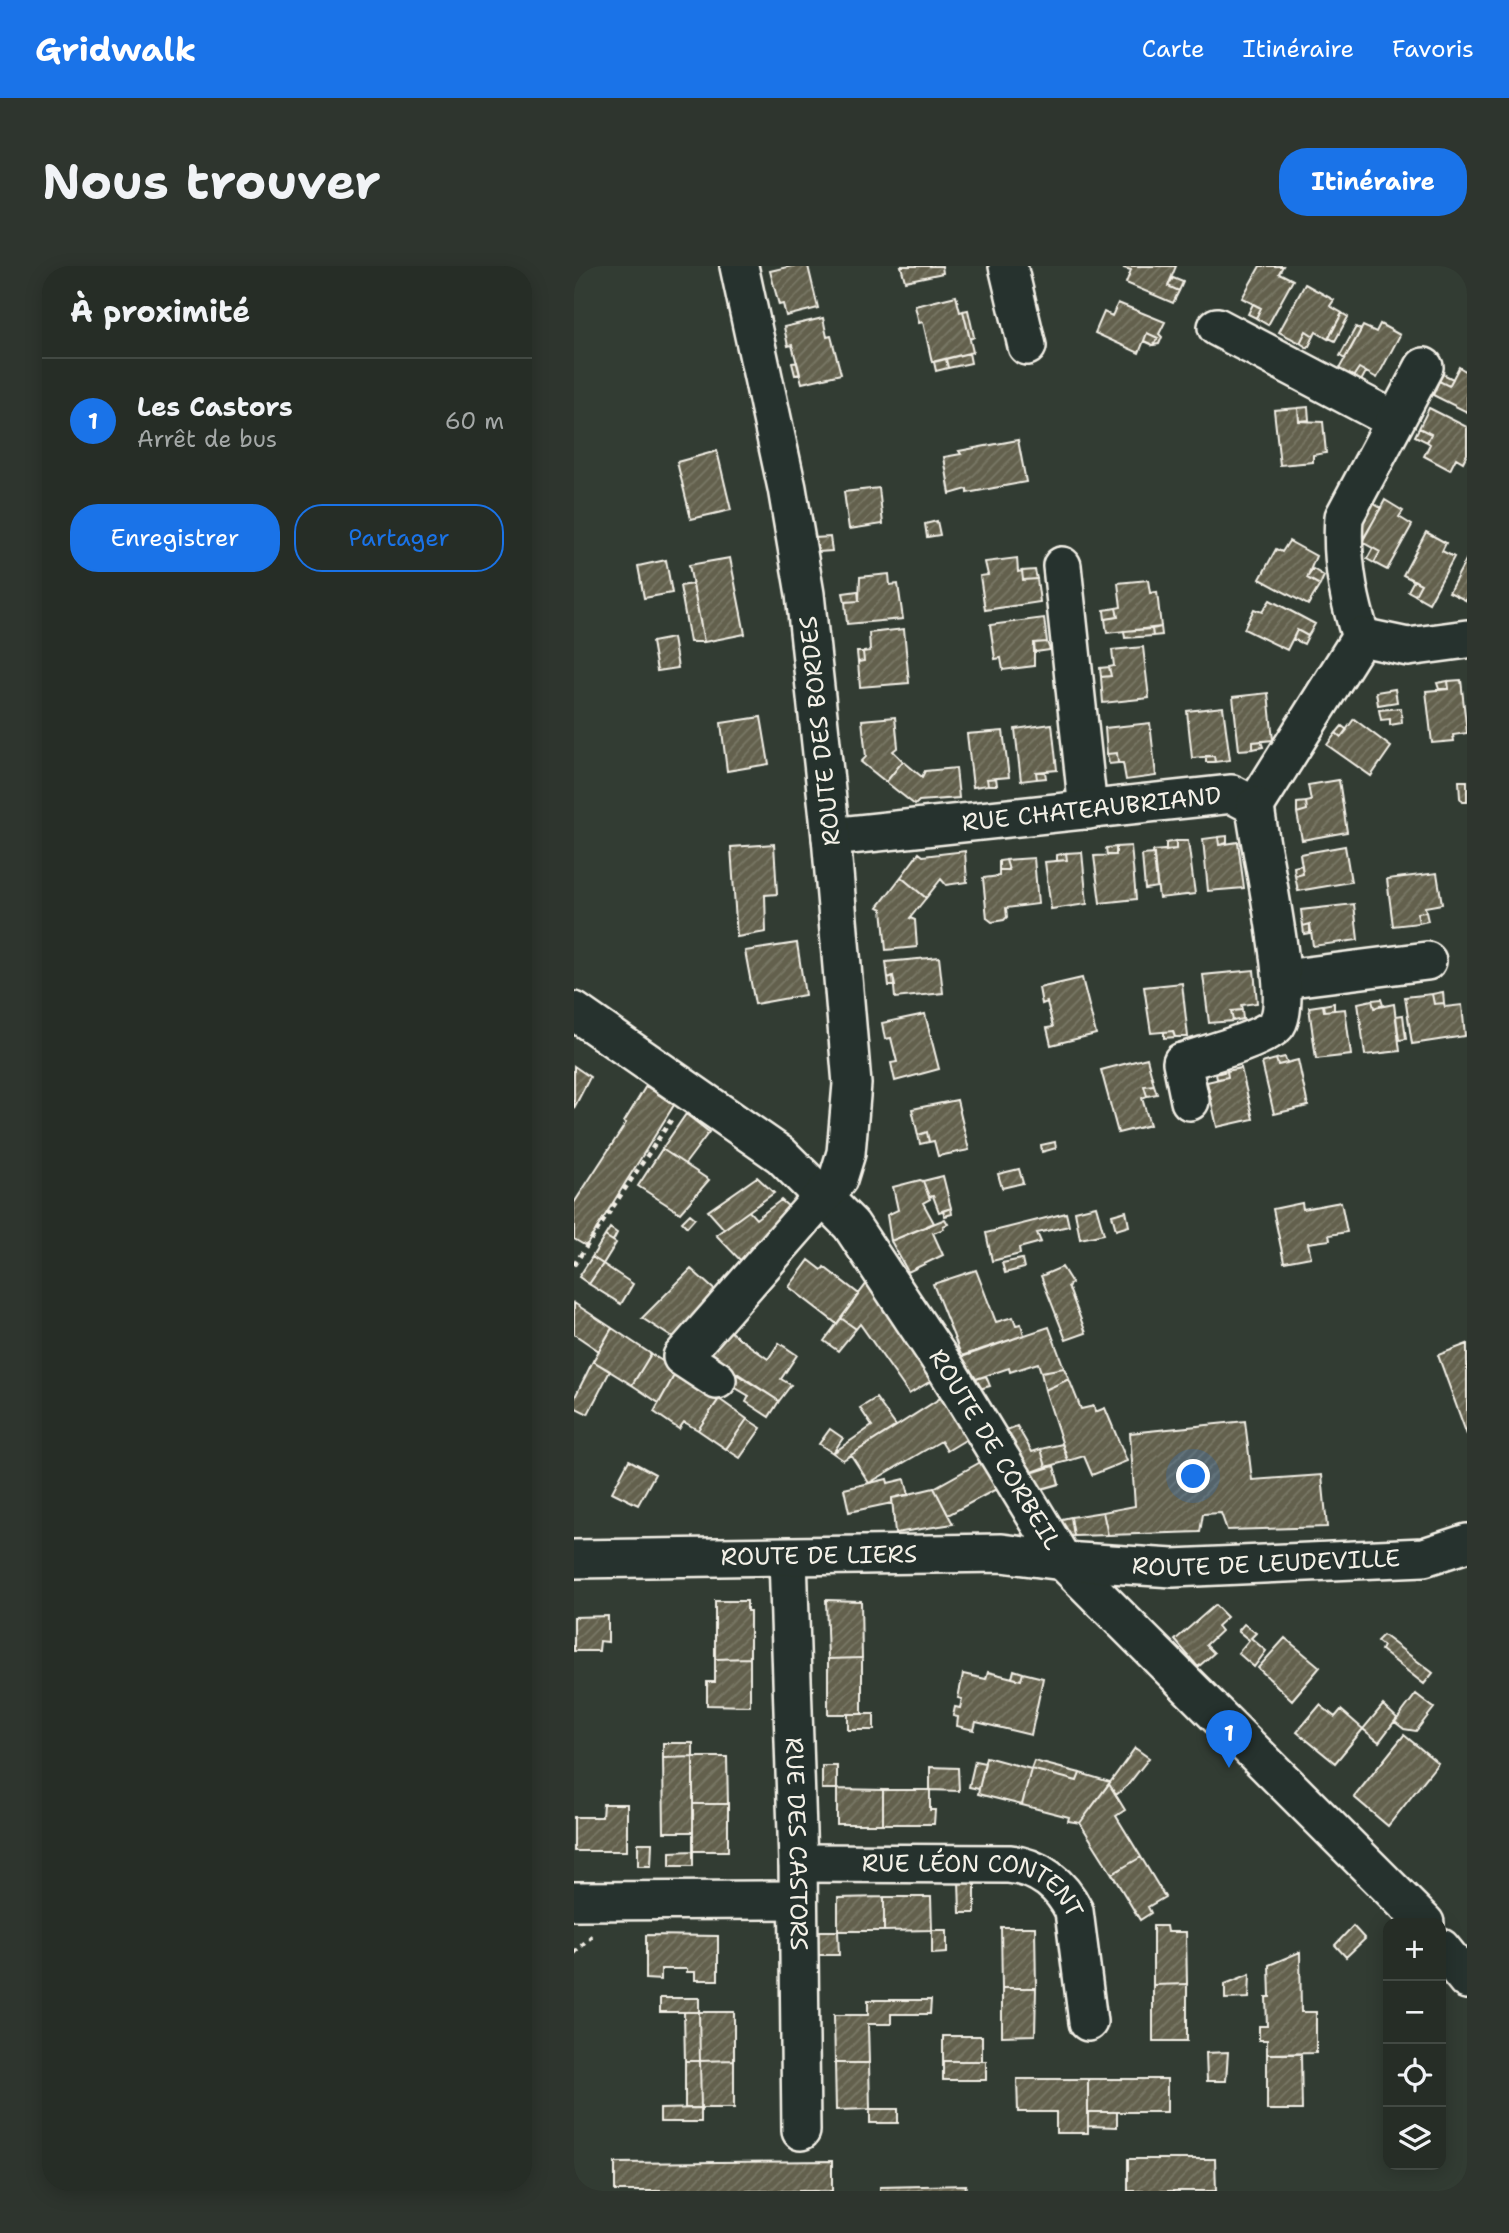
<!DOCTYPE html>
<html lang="fr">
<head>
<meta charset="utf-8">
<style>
	body { margin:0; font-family:"Shantell Sans",sans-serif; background:#2e352e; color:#f1f3f6 }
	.controls { position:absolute; right:21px; bottom:21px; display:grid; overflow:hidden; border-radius:14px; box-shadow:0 4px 18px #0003 }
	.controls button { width:63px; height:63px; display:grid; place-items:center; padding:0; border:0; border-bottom:2px solid #424943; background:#262d26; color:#f1f3f6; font:35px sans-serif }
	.you { position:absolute; left:620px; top:1211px; width:24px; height:24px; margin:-18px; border:5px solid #fff; border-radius:50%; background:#1a73e8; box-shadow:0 0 0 10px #1a73e833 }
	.badge { display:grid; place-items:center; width:46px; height:46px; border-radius:50%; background:#1a73e8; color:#fff; font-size:23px; font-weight:700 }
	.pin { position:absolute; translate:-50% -58px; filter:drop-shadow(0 2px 4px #0008) }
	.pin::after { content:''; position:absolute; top:37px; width:24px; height:21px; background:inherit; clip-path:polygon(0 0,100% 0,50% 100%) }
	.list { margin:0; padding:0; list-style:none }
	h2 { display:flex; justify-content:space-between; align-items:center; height:91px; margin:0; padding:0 28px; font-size:30px }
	h2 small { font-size:23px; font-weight:400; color:#a4a8a7 }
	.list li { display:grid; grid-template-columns:46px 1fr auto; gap:21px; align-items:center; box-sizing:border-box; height:126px; padding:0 28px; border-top:2px solid #424943 }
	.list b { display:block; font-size:26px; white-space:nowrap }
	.list p { margin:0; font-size:23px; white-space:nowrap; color:#a4a8a7 }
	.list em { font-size:23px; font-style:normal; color:#a4a8a7 }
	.actions { display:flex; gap:14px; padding:21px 28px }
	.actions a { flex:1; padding:16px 0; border:2px solid #1a73e8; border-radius:28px; text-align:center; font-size:24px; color:#1a73e8 }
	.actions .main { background:#1a73e8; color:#fff }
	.icon { flex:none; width:38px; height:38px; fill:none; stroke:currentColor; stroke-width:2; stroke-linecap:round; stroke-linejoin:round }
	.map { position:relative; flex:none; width:893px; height:1925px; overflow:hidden; border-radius:28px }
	header { display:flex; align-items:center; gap:42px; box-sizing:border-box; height:98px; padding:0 35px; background:#1a73e8; color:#fff }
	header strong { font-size:33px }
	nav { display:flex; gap:38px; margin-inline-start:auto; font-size:24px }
	.intro { display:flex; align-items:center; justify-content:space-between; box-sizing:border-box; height:168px; padding:0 42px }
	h1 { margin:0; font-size:49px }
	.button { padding:18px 32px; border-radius:28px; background:#1a73e8; color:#fff; font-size:24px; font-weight:700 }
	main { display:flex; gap:42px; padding:0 42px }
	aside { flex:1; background:#262d26; border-radius:28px; box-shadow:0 4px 18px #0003 }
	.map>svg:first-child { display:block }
	.building { fill:url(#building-hatch); stroke:#f4f1e8; stroke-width:2 }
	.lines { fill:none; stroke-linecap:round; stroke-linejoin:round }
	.minor-casing { stroke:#f4f1e8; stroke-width:42 }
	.path { stroke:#f4f1e8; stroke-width:4.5; stroke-dasharray:5 5; stroke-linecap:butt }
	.minor { stroke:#26332d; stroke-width:37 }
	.labels { text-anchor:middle; stroke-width:5; stroke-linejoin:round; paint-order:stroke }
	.street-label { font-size:24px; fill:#f4f1e8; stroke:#26332d }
</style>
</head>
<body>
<header>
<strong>Gridwalk</strong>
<nav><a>Carte</a><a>Itinéraire</a><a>Favoris</a></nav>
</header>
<div class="intro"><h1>Nous trouver</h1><a class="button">Itinéraire</a></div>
<main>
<aside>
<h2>À proximité<small></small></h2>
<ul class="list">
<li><span class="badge">1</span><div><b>Les Castors</b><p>Arrêt de bus</p></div><em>60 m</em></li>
</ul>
<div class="actions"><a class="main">Enregistrer</a><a>Partager</a></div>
</aside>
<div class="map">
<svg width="893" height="1925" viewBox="0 0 893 1925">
	<defs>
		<pattern id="building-hatch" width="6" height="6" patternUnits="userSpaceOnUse" patternTransform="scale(1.75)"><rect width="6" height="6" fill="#63614d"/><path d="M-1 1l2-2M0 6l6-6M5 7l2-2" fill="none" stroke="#7a7867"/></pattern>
	</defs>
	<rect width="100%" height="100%" fill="#323c33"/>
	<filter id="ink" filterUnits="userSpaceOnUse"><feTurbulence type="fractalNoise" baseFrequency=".0143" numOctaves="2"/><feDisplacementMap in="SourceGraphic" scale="14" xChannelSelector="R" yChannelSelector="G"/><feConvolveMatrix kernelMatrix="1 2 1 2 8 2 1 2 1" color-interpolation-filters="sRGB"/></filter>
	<g filter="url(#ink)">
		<path class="building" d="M218,0H234L244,42L212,50L209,38L205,39L196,5Z
			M327,0H368L369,7L331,15Z
			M551,0H602L594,20L605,25L599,37L552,17L557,4L550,2Z
			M686,0H709L705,7L719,14L694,59L682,52L687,42L668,32Z
			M599,12L609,16L605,25L594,20Z
			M731,18L760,34L756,40L768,47L754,73L742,66L740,70L732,65L726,77L705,66Z
			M382,30L386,46L389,45L399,86L358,96L349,56L345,57L341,40Z
			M544,37L591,56L585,68L588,71L585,78L579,79L584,72L573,67L565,87L521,67L530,46L538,50Z
			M679,38L687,42L682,52L674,48Z
			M394,44L400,71L396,73L389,45Z
			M768,47L774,51L761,75L755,72Z
			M249,52L253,71L257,70L267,108L228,117L218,79L214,80L210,61Z
			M806,58L826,69L803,112L785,102L779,111L765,103L789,60L802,66Z
			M782,61L787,64L771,93L766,90Z
			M732,65L740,70L734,82L726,77Z
			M573,67L584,72L579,79L570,75Z
			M395,87L397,97L374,102L372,93Z
			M372,93L374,102L362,105L360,96Z
			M223,96L226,108L221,109L218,97Z
			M885,101L893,106V146L859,129L865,115L875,120Z
			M785,102L792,106L787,115L779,111Z
			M869,108L879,113L875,120L865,115Z
			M734,141L735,154L725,155L724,142Z
			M724,142L725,155L749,156L752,187L739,189V196L706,199L700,144Z
			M855,142L893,161V188L889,196L882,192L876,204L850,190L856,178L853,176L857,168L845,162Z
			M845,162L857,168L853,176L841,170Z
			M444,174L452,216L393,227V223L376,228L370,191L387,188L385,185Z
			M143,185L157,244L117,253L103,196Z
			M305,222L309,258L275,263L270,226Z
			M811,234L829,245L825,251L838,259L813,304L800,297L806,286L788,276Z
			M798,237L807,242L788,275L779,270Z
			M363,255L366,269L353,271L351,258Z
			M852,266L872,277L868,285L880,291L855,337L841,329L847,318L829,309Z
			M256,271L258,285L244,286L240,272Z
			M715,275L742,290L733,312L746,319L734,339L686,313L702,283L708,286Z
			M799,282L806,286L800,297L793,293Z
			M156,292L171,368L130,376L115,299Z
			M443,292L444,306L448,305L449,314L463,313L466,336L411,344L406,310L414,309L411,296Z
			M893,292V335L875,326Z
			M92,294L98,327L70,332L64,300Z
			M739,303L750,310L746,319L733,312Z
			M461,304L463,313L449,314L448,305Z
			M315,308L316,319L324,318L329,353L273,358L271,336L285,335L286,311Z
			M574,314L576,327L583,326L587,361L533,367L531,353L544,351L542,342L547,341L544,317Z
			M840,314L847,318L841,329L834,325Z
			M119,318L130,376H116L106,320Z
			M284,325L285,335L271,336L269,327Z
			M696,334L741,358L734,370L723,364L713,384L670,363L680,343L688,346Z
			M542,342L544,351L531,353L530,344Z
			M470,352L473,376L460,377V400L429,404L427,392L421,393L416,359Z
			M587,361L588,369L579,370L578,363Z
			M330,363L335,417L286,421L284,396L290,395L289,386L296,385L295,367Z
			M578,363L579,370L551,372L550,365Z
			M723,364L734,370L730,378L719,373Z
			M99,372L104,402L83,405L78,376Z
			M473,376L476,384L461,386L460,377Z
			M569,381L575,432L529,437L527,411L537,410L535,401L540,400L538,384Z
			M283,386H289L290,395L284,396Z
			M535,401L537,410L527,411L526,402Z
			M887,414L893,467L879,469L880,475L858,477L852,425L875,423L874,415Z
			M874,415L875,423H865L863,417Z
			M821,423L823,436L804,439L802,426Z
			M694,427L699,474L679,476V483L665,484L659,431Z
			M649,441L656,494L641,496L640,490L618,492L613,445Z
			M827,442L828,457L816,459V453L807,454L805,444Z
			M187,451L195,498L153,505L147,457Z
			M321,451L324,481L319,485L329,495L312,516L287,496L292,491L288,454Z
			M780,453L817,481L797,510L753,479L762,467L767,471Z
			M576,457L582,510L552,514L549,497H544L543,487L533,488L531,462Z
			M478,458L483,504L462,506L463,513L447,515L441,463Z
			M768,460L773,464L767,471L762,467Z
			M429,465L435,511L413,513L414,519L399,521L393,468Z
			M687,475L689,481L679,483V476Z
			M543,487L544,497L535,498L533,488Z
			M632,490H640L641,496H632Z
			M329,495L348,511L351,505L382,502L385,532L345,535L341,539L312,516Z
			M462,506H471L472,512L463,513Z
			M422,512L423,519H414L413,513Z
			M765,514L773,566L728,574L723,547L733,544L732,536L737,535L734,519Z
			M885,515H893V536H889L886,532Z
			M732,536L733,544L723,547V537Z
			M653,570V577L645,579L644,571Z
			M644,571L645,579L664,576L670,622L634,625L629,573Z
			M602,575V583L592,585V577Z
			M602,575H614L621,628L585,632L579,585L602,583Z
			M200,578L203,628L191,629L192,666L163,671L157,581Z
			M557,580L562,633L526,637L520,590L542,589V581Z
			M771,580L777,616L724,625L721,610L729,608L726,588Z
			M542,581V589H533L532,582Z
			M391,585L393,616L372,619L367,613L352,632L327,611L345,587L349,590Z
			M508,586L513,638L477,643L471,596L493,594L492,587Z
			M492,587L493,594L483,595V589Z
			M580,588L583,621L571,623L568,589Z
			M460,592L464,638L432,642L433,651L430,654L418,656L413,652L409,612L425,610V604H435L432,594Z
			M432,594L435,604H425V595Z
			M728,599L729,608L721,610L720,601Z
			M863,607L868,638L851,641L852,646L843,647L845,657L819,660L813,613Z
			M327,611L352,632L336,652L341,654L343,681L312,684L308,643L304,641Z
			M780,638L784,674L739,680L736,658L729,660L727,644Z
			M852,646L854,655L845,657L843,647Z
			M736,658V667L730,668L729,660Z
			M223,677L231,729L181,738L171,685Z
			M365,691L369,727L321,732L319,710L314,712L312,696Z
			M680,704L683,737L667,739L668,744L657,745L659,755L635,757L629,709Z
			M319,710L321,720H315L314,712Z
			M508,712L522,768L477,779L473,762L479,761L473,736L468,738L465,722Z
			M608,717L614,771H601L599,765L577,767L570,721Z
			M869,726L870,737L860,738L858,728Z
			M858,728L860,738L870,737L871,741L888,739L891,770L838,778L831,731Z
			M807,733L809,739L800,742L798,734Z
			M798,734L800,742L820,738L826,785L791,789L784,737Z
			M760,737V744L750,745L749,739Z
			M749,739L750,745L771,743L777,789L742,793L735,741Z
			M668,744L669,753L659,755L657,745Z
			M351,748L365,803L321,815L317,797L323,796L317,772L311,773L308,757Z
			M829,749L832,773L825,774L822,750Z
			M599,765L601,771L590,772V766Z
			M711,791L713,797L704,799L702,793Z
			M573,792L580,819L570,820L573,830L568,832L576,859L544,867L527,804Z
			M702,793L704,799L724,794L734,840L700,848L688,797Z
			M0,800L16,811L0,842Z
			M667,802L679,853L643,861L633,816L654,811L653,805Z
			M653,805L654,811L643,813L642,808Z
			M580,819L583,828L573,830L570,820Z
			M72,820L100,839L12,980L0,973V937L52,857L50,856Z
			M383,834L395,884L364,890L360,875L355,876L353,866L344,869L338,843Z
			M112,848L135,866L111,898L88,883Z
			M353,866L355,876L346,878L344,869Z
			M481,876L482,882L468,886L467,879Z
			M88,883L135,914L106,947L64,920Z
			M445,903L449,917L428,922L424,908Z
			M369,910L377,942L365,946L359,930L355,931L349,915Z
			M183,911L200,927L150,963L134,945Z
			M346,914L349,915L356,933L349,937L360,957L317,975L313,949L324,944L319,921Z
			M207,934L226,951L168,996L142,969L175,945L182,953Z
			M767,936L773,966L755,969L756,974L734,977L737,991L710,996L699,943L728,937L729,943Z
			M522,940L530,968L506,973L501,945Z
			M377,942L378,948L371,950L369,945Z
			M552,945L555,960L542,964L538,949Z
			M492,947L495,960L463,967L467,976L445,982L446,988L418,995L412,967Z
			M116,948L121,952L113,961L108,956Z
			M371,953L374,958L369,960L370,963L359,967L369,989L334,1006L317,975Z
			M36,962L43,967L39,975L31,970Z
			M31,970L42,977L29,998L18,991Z
			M18,991L29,998L15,1018L5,1011Z
			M448,993L450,1002L431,1007L428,997Z
			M235,994L248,1004L250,1001L285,1028L263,1058L215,1021Z
			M29,998L59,1018L47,1038L15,1018Z
			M488,1001L498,1017L494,1020L512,1067L492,1074L467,1010Z
			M117,1003L144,1027L99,1072L68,1052Z
			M402,1004L422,1056L439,1051L442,1059L447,1058L450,1069L388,1091L359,1018Z
			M293,1017L362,1112L335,1128L286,1058L282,1063L267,1052Z
			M0,1037L38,1062L25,1085L0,1068Z
			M267,1052L282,1063L264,1085L250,1075Z
			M147,1059L194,1093L205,1077L223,1089L207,1113L217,1119L205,1135L126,1085Z
			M475,1061L490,1102L467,1106L464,1097L436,1106L435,1102L393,1116L378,1093Z
			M38,1062L77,1088L58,1119L19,1095Z
			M893,1078V1169L864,1089Z
			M77,1088L103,1104L85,1137L58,1119Z
			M19,1095L36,1105L14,1148L0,1141V1133Z
			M490,1102L495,1113L471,1124L467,1106Z
			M103,1104L145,1133L124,1164L110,1156L105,1163L80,1146Z
			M163,1107L205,1135L195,1151L172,1136L175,1130L155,1118Z
			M412,1110L416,1120L398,1125L393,1116Z
			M495,1113L507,1143L520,1140L521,1146L531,1142L553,1195L518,1209L510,1190L494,1195L471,1124Z
			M373,1128L398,1170L373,1185L367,1175L295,1217L277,1189Z
			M302,1132L322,1160L269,1194L259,1187L298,1160L286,1142Z
			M145,1133L173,1153L152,1183L124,1164Z
			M173,1153L187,1162L166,1192L152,1183Z
			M671,1155L678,1214L748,1209L753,1261L653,1264L647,1247L629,1248L626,1266L534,1269L529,1246L561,1240L556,1167Z
			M443,1160L458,1186L467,1183L472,1201L450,1209L430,1165Z
			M256,1163L269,1172L259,1187L245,1178Z
			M488,1178L494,1195L472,1201L467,1183Z
			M412,1193L428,1220L374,1249L360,1222Z
			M55,1194L81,1208L64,1239L38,1226Z
			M480,1200L485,1218L460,1225L450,1209Z
			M313,1213L314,1217L331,1213L335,1229L318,1232V1237L275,1246L270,1223Z
			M360,1222L379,1258L321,1267L318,1232Z
			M529,1246L534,1269L500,1270L497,1251Z
			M497,1251L500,1270L488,1271L479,1255Z
			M252,1334L287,1335L288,1392L254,1393Z
			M141,1335H173V1345H176V1392L141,1393Z
			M641,1339L653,1351L643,1360L647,1365L632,1379L640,1387L624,1401L601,1374Z
			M34,1350V1376L26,1375L25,1385H0V1351Z
			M670,1358L682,1367L677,1372L692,1385L680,1401L664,1387L675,1374L664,1365Z
			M809,1369L859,1407L850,1418L807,1384L809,1380L803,1375Z
			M711,1372L746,1401L718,1434L684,1402Z
			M176,1392V1440L133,1439V1416H141V1393Z
			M288,1392V1448H254V1393Z
			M440,1404L449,1407L447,1414L438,1412Z
			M414,1406L447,1414L449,1407L469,1412L457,1469L402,1456L400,1464L383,1460L384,1451L379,1450L381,1441L386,1442L388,1433L384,1432L389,1408L412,1413Z
			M842,1428L860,1442L842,1465L830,1463L821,1456Z
			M746,1439L761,1451L767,1444L789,1463L761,1497L723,1466Z
			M809,1439L823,1452L805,1476L789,1463Z
			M274,1448H300V1464H274Z
			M830,1469L864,1497L814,1560L780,1531Z
			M89,1477H119V1491L89,1492Z
			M561,1482L575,1492L553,1520L542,1529L535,1518Z
			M119,1491H153L154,1538H119Z
			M119,1491V1566H90L89,1492Z
			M412,1491L457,1503L448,1539L404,1528Z
			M401,1495L411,1497L405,1523L395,1521Z
			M460,1495L506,1507L503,1515L457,1503Z
			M248,1500H263V1523H248Z
			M356,1501L384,1502L385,1525L356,1524Z
			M457,1503L503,1515L506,1507L536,1516L506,1557L494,1555L495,1551L448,1539Z
			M535,1518L551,1544L542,1550L567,1591L538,1608L506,1557Z
			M263,1523L309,1524V1558H263Z
			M309,1524H356V1544H361L360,1558H309Z
			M29,1538H53V1585H0V1551H28Z
			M119,1538H154V1585H119Z
			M64,1577H78L77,1600H64Z
			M119,1585V1600H96V1586Z
			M567,1591L591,1631L574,1641L577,1647L566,1654L538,1608Z
			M385,1614H401V1647H386Z
			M310,1631V1665H264V1632Z
			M310,1631H357L358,1664L310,1665Z
			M579,1660H592L593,1666H612L613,1718L579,1719Z
			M779,1660L791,1673L772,1691L761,1679Z
			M427,1661H461L462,1722H428Z
			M358,1664H373V1687L358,1688Z
			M239,1665H264L265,1689H239Z
			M72,1669L144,1670V1714H121V1706H113V1703H87V1714L72,1713Z
			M726,1686L727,1746H742V1787L693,1788V1774H685V1760H693L692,1731H696L695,1699Z
			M676,1708L675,1732L651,1733V1718Z
			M613,1718V1775H579V1719Z
			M428,1722H462L461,1769L428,1770Z
			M86,1732H125V1746H86Z
			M294,1734H357L356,1748H317V1758H294L295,1797H261L260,1749H294Z
			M110,1746H125L126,1795H111Z
			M125,1746H160V1794L126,1795Z
			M369,1770H408V1795H369Z
			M654,1786L652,1815H633L632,1787Z
			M693,1788H727L728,1844H693Z
			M160,1794V1842H127L126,1795Z
			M111,1795H126L127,1842H111Z
			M369,1795H412V1814H369Z
			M261,1797H295L296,1843L262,1844Z
			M443,1813H514V1867H482V1846H444Z
			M514,1813H593V1846H514Z
			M127,1842V1856H86V1843Z
			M296,1843H324V1857H296Z
			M514,1846H543V1861L514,1860Z
			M554,1893H641L642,1925H554Z
			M258,1895V1925H41V1897Z
			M392,1919L391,1925H306V1921Z"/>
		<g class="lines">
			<defs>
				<g id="minor">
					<path d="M434,0L453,80"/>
					<path d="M643,61L820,154"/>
					<path d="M488,300L514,544"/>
					<path d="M787,371C774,332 767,292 770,251L850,101"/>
					<path id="s1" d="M257,571L658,528L681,540L787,371L834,381L893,373"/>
					<path d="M709,713L853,695"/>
					<path id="s2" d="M0,745L207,889L277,959L373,1104L489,1295L851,1657"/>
					<path d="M616,835L608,796C627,790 694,772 703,758C721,730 685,582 681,540"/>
					<path d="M143,1114L108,1091L264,913L272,887L278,818L257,571L231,328L213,222L165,0"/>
					<path id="s3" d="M214,1291L224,1597L227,1865"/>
					<path id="s4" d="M0,1293L428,1287L489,1295L599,1302L850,1291L893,1277"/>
					<path id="s5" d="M224,1597L435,1598C464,1601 487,1618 500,1645L514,1756"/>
					<path d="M0,1635L224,1634"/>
					<path d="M867,1682L893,1714"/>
				</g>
			</defs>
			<use href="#minor" class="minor-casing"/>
			<path class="path" d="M0,999L97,854
				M0,1687L20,1668"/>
			<use href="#minor" class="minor"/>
		</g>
	</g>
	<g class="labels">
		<g class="street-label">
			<text transform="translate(246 465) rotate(-96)" y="8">ROUTE DES BORDES</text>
			<text dy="8" stroke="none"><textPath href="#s1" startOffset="262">RUE CHATEAUBRIAND</textPath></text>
			<text dy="8" stroke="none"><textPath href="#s2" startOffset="618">ROUTE DE CORBEIL</textPath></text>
			<text dy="8" stroke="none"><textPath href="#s4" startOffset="245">ROUTE DE LIERS</textPath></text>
			<text dy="8" stroke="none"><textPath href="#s4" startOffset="693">ROUTE DE LEUDEVILLE</textPath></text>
			<text dy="8" stroke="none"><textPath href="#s3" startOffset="287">RUE DES CASTORS</textPath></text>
			<text dy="8" stroke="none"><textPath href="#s5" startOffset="182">RUE LÉON CONTENT</textPath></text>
		</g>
	</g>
</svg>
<div class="controls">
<button>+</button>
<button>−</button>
<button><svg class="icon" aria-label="locate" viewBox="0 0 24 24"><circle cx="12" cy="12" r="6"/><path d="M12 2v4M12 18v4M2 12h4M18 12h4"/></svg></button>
<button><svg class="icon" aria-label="layers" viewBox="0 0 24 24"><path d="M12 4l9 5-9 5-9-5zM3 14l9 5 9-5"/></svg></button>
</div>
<div class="you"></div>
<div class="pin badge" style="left:655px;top:1502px">1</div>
</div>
</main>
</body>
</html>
